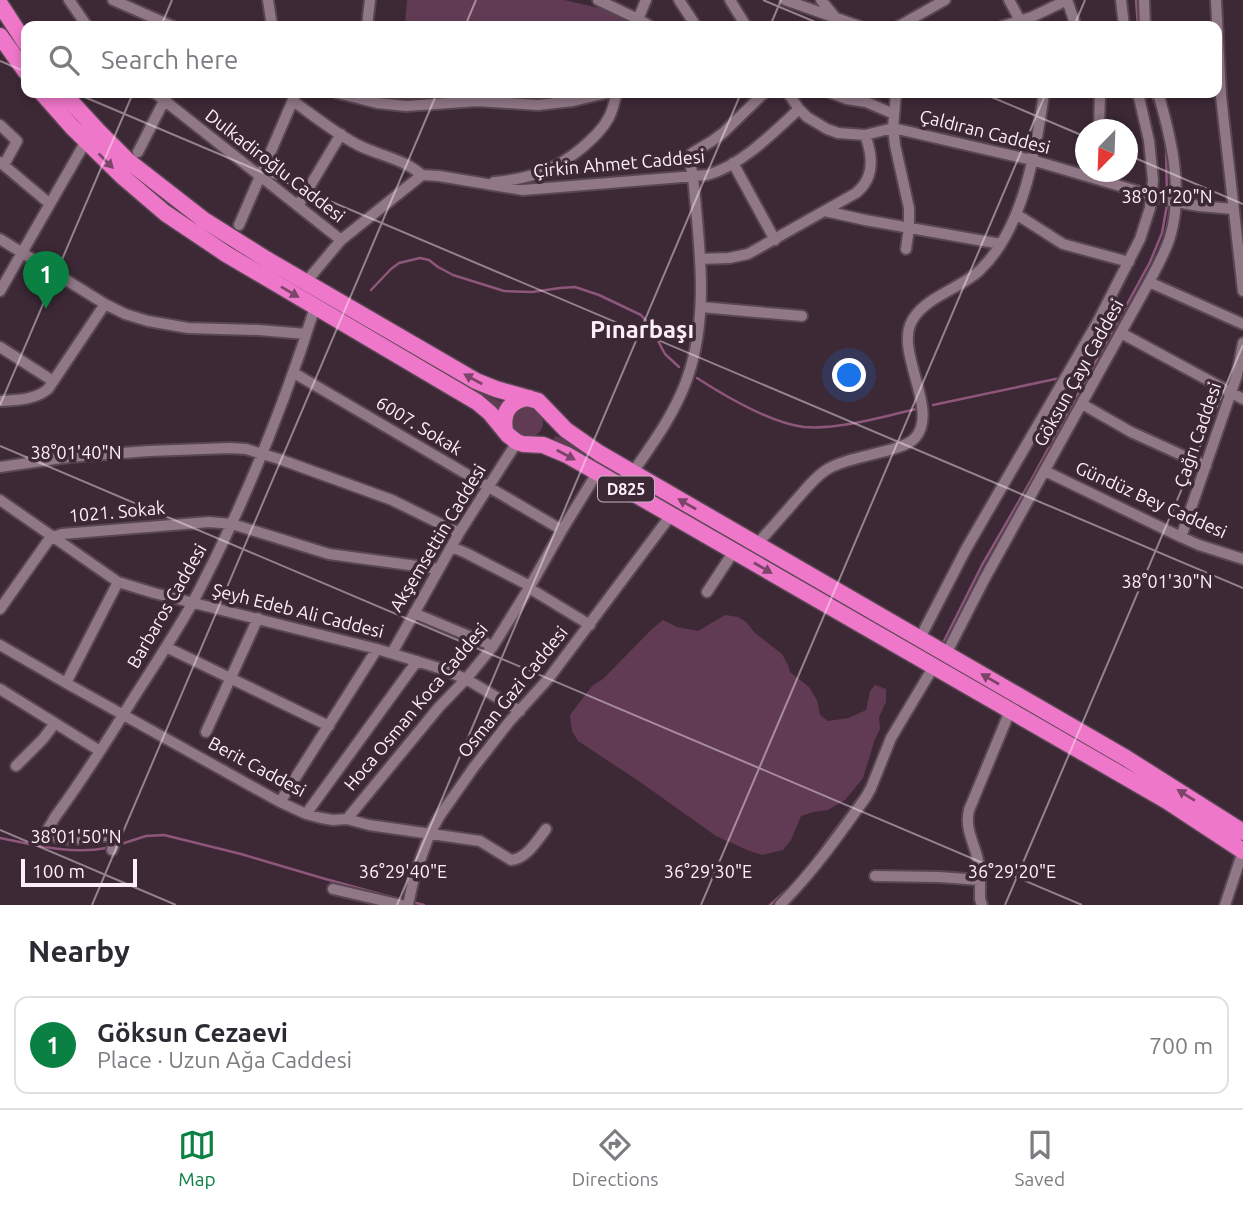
<!DOCTYPE html>
<html lang="en">
<head>
<meta charset="utf-8">
<style>
	body { margin:0; font-family:Ubuntu,sans-serif; background:#f2f2f3; color:#2b2b33 }
	.compass { position:absolute; left:1075px; top:119px; width:63px; height:63px; border-radius:50%; background:#fff; box-shadow:0 4px 10px #0003; rotate:203deg }
	.scale { position:absolute; left:21px; bottom:18px; width:116px; box-sizing:border-box; padding-left:7px; border:4px solid #fdeff8; border-top:0; font-size:19px; line-height:24px; white-space:nowrap; color:#fdeff8; -webkit-text-stroke:5px #3d2936; paint-order:stroke }
	.you { position:absolute; left:850px; top:376px; width:24px; height:24px; margin:-18px; border:5px solid #fff; border-radius:50%; background:#1a73e8; box-shadow:0 0 0 10px #1a73e833 }
	.badge { display:grid; place-items:center; width:46px; height:46px; border-radius:50%; background:#0b8043; color:#fff; font-size:23px; font-weight:700 }
	.pin { position:absolute; translate:-50% -58px; filter:drop-shadow(0 2px 4px #0008) }
	.pin::after { content:''; position:absolute; top:37px; width:24px; height:21px; background:inherit; clip-path:polygon(0 0,100% 0,50% 100%) }
	.list { margin:0; padding:0; list-style:none }
	h2 { display:flex; justify-content:space-between; align-items:center; height:91px; margin:0; padding:0 28px; font-size:30px }
	h2 small { font-size:23px; font-weight:400; color:#7c7c81 }
	.list li { display:grid; grid-template-columns:46px 1fr auto; gap:21px; align-items:center; box-sizing:border-box; height:98px; margin:0 14px 14px; padding:0 14px; border:2px solid #e1e1e2; border-radius:14px }
	.list b { display:block; font-size:26px; white-space:nowrap }
	.list p { margin:0; font-size:23px; white-space:nowrap; color:#7c7c81 }
	.list em { font-size:23px; font-style:normal; color:#7c7c81 }
	.icon { flex:none; width:38px; height:38px; fill:none; stroke:currentColor; stroke-width:2; stroke-linecap:round; stroke-linejoin:round }
	.map { position:relative; flex:none; width:1243px; height:905px; overflow:hidden }
	.search { position:absolute; background:#fff; box-shadow:0 4px 10px #0003; left:21px; right:21px; top:21px; height:77px; display:flex; align-items:center; gap:18px; box-sizing:border-box; padding:0 24px; border-radius:14px; color:#7c7c81; font-size:26px }
	.sheet { height:203px; background:#fff }
	nav { display:flex; justify-content:space-around; align-items:center; box-sizing:border-box; height:98px; border-top:2px solid #e1e1e2; background:#fff; font-size:19px; color:#7c7c81 }
	nav a { display:grid; justify-items:center; gap:4px }
	nav .on { color:#0b8043 }
	.map>svg:first-child { display:block }
	.green { fill:#613b54 }
	.lines { fill:none; stroke-linecap:round; stroke-linejoin:round }
	.stream { stroke:#8d567a; stroke-width:2.5 }
	.minor-casing { stroke:#584652; stroke-width:14 }
	.highway-casing { stroke:#584652; stroke-width:19 }
	.minor { stroke:#917887; stroke-width:10 }
	.highway { stroke:#ef77c9; stroke-width:16 }
	.oneway { fill:#7b4469 }
	.ticks { fill:none; stroke:#fdeff8; stroke-width:2; stroke-opacity:0.45 }
	.labels { text-anchor:middle; stroke-width:7; stroke-linejoin:round; paint-order:stroke }
	.shield { fill:#3d2936; stroke:#c3b4be; stroke-width:2 }
	.shield-label { font-size:16px; font-weight:bold; fill:#fdeff8 }
	.street-label { font-size:18px; fill:#fdeff8; stroke:#3d2936 }
	.district-label { font-size:24px; font-weight:bold; fill:#fdeff8; stroke:#3d2936 }
	.ticks-label { font-size:18px; text-anchor:middle; fill:#fdeff8; stroke:#3d2936; stroke-width:7; stroke-linejoin:round; paint-order:stroke }
</style>
</head>
<body>
<div class="map">
<svg width="1243" height="905" viewBox="0 0 1243 905">
	<rect width="100%" height="100%" fill="#3d2936"/>
	<path class="green" d="M407,0H564L599,8L638,23L641,26H405Z
		M48,93H56L96,137L365,324L492,398L503,402L498,410L489,404L210,237L141,186Z
		M397,93H585L531,101L482,94L396,100Z
		M511 422a16 16 0 1 1 32 0a16 16 0 1 1-32 0Z
		M555,436L559,437L1154,781L1243,837V845L556,442L554,438Z
		M725,615L738,617L746,622L755,633L782,654L788,665L790,672L809,687L817,700L820,715L828,721L849,718L866,710L870,691L875,685L886,689V702L879,717L880,729L875,739L863,778L845,800L828,810L813,812L801,816L791,840L783,850L762,855L747,850L716,836L640,782L578,741L572,731L570,715L592,686L603,679L652,629L663,620L677,627L698,631Z"/>
	<g class="lines">
		<path class="stream" d="M1136,0L1138,26
			M1151,93L1157,108
			M1166,149L1167,198
			M371,290L391,269L399,263L420,258L429,260L438,267L453,275L504,291L532,292L560,288L575,287L599,295L641,315L649,324L665,354L679,367
			M1076,376L1087,375
			M697,378C725,396 770,423 804,427C838,430 882,417 916,409
			M933,405L1060,378
			M943,643L982,565L1030,482L1150,262L1162,233L1167,205
			M0,838C34,845 72,855 106,848
			M121,844L146,836L164,835L241,854L322,878L402,900
			M807,868L863,792
			M416,903L424,905
			M770,905L791,886"/>
		<defs>
			<path id="minor" d="M69,0L87,26
				M113,0L172,26
				M268,0L272,26
				M598,0L638,19
				M646,0L638,19L650,26
				M679,0L696,26
				M730,0L746,26
				M785,0L859,26
				M821,0L835,17
				M1009,0L1023,26
				M1121,0L1124,26
				M1144,0L1145,26
				M1216,0L1221,96L1243,291
				M367,26L370,0
				M899,26L945,0
				M1003,26L1032,17L1067,0L1076,26
				M155,93L341,240
				M337,93L377,103L406,106L478,101L538,105L573,101L607,93
				M788,93L799,109L807,117L827,129L838,133L865,135L893,128L1032,160L1171,201L1199,206L1233,209
				M831,93L847,99L866,102L894,114
				M896,93L893,128L895,145L909,208V228L906,249
				M293,101C314,116 335,133 358,145C380,156 402,158 422,175
				M0,125L17,141L4,165
				M1099,130L1100,93
				M138,152L168,93
				M0,162L50,204
				M733,163L775,240
				M422,175L439,176L523,190L707,175C741,166 774,132 799,109
				M494,182C529,179 556,170 583,147C593,138 602,130 608,119C613,111 614,101 617,93
				M298,206L341,134
				M825,211L865,220L1001,244
				M1016,214L1063,244L1129,262
				M239,225L296,93
				M0,239L105,304L125,314L148,321L188,328L259,330L306,334
				M700,259L729,258L748,254L856,193C875,178 873,156 865,135
				M306,282L341,240L422,175
				M1149,282L1243,324
				M0,291L86,141
				M701,307L802,316
				M1121,333L1243,399
				M0,347L53,381
				M294,373L562,530
				M0,401C17,400 35,400 48,389L105,304
				M1082,404L1131,432L1206,466
				M0,467L69,457L149,451L230,448L246,449L279,459L392,500L459,533
				M1045,471L1181,537L1199,545L1243,559
				M633,472C653,443 675,413 687,379C710,314 699,244 693,176L690,163L692,153L712,141L723,133L764,93
				M0,500L118,582L154,593L377,649L439,668L466,679L520,711
				M1181,537L1237,375L1243,343
				M757,544C770,530 783,515 796,500C805,490 814,478 826,470C849,455 901,453 915,438C939,412 898,356 910,325C920,298 961,289 980,270C1024,228 1036,150 1044,93
				M452,547L466,553L530,586
				M529,588L590,625
				M707,592L734,551
				M0,609L48,541L53,537L62,534L209,522L232,524L329,554L439,569
				M414,613L493,646
				M920,638L966,549L1097,323L1140,239L1150,208L1153,180L1149,141L1138,93
				M0,645L66,683L280,802L306,814L321,818L333,820L347,819L369,825L480,841L511,860C526,859 537,841 546,829
				M166,647L329,726
				M392,653L459,533L517,442
				M946,654L985,578L1149,282C1157,267 1165,253 1170,237C1184,191 1171,137 1158,93
				M66,683L118,582
				M0,689L100,751
				M206,732L258,618
				M16,766L43,739L55,723
				M280,802L377,649
				M306,814L417,661
				M347,819L439,707L466,679L493,646L529,588L562,530L597,473
				M112,850L115,842L113,837C92,832 68,847 49,833L48,829L55,817C82,780 107,741 131,702C152,669 174,636 193,602C243,507 283,409 315,307
				M875,876L939,877L980,880V899L982,905
				M980,880C980,872 979,863 977,856C972,839 965,827 969,810L1010,711
				M333,889L402,905
				M408,905L414,877L430,833L439,817L474,767L509,722L549,678L671,515
				M780,905C813,872 839,835 866,797L871,788L891,738L934,666
				M1225,905L1243,851"/>
			<path id="highway" d="M0,4L26,44
				M0,36L26,72
				M42,93L72,127L123,177L165,213L226,254L477,402L490,413L508,435L517,442L523,444L543,445L567,455L1167,801L1243,851
				M63,93L99,132L127,160L204,220L266,259L476,381L496,389L538,401L566,430L599,453L1126,758L1243,832
				M505,430C502,412 510,400 529,398"/>
		</defs>
		<use href="#minor" class="minor-casing"/>
		<use href="#highway" class="highway-casing"/>
		<use href="#minor" class="minor"/>
		<use href="#highway" class="highway"/>
	</g>
	<defs><path id="oneway-solid" d="M-6-.8H1V-3.2L6.5 0L1 3.2V.8H-6Z" transform="scale(1.75)"/></defs>
	<g class="oneway">
		<use href="#oneway-solid" transform="translate(106 161) rotate(45)"/>
		<use href="#oneway-solid" transform="translate(290 292) rotate(31)"/>
		<use href="#oneway-solid" transform="translate(473 379) rotate(-151)"/>
		<use href="#oneway-solid" transform="translate(566 455) rotate(28)"/>
		<use href="#oneway-solid" transform="translate(687 504) rotate(-150)"/>
		<use href="#oneway-solid" transform="translate(763 568) rotate(30)"/>
		<use href="#oneway-solid" transform="translate(990 679) rotate(-150)"/>
		<use href="#oneway-solid" transform="translate(1186 795) rotate(-148)"/>
	</g>
	<path class="ticks" d="M763,0L825,26M161,26L172,0M465,26L476,0M770,26L781,0M1074,26L1085,0M0,61L26,72M75,93L1243,588M982,93L1086,137M1128,155L1243,204M0,405L133,93M0,446L1082,905M0,830L176,905M92,905L437,93M397,905L741,93M701,905L1046,93M1005,905L1243,345"/>
	<g class="labels">
		<rect class="shield" x="598" y="476.5" width="56" height="25" rx="5"/>
		<g class="shield-label">
			<text x="626" y="495">D825</text>
		</g>
		<g class="street-label">
			<text transform="translate(985 132) rotate(14)" y="6">Çaldıran Caddesi</text>
			<text transform="translate(619 164) rotate(-5)" y="6">Çirkin Ahmet Caddesi</text>
			<text transform="translate(275 166) rotate(38)" y="6">Dulkadiroğlu Caddesi</text>
			<text transform="translate(1079 373) rotate(-61)" y="6">Göksun Çayı Caddesi</text>
			<text transform="translate(419 426) rotate(31)" y="6">6007. Sokak</text>
			<text transform="translate(1198 435) rotate(-71)" y="6">Çağrı Caddesi</text>
			<text transform="translate(1151 500) rotate(24)" y="6">Gündüz Bey Caddesi</text>
			<text transform="translate(117 512) rotate(-5)" y="6">1021. Sokak</text>
			<text transform="translate(438 538) rotate(-59)" y="6">Akşemsettin Caddesi</text>
			<text transform="translate(167 606) rotate(-60)" y="6">Barbaros Caddesi</text>
			<text transform="translate(298 611) rotate(14)" y="6">Şeyh Edeb Ali Caddesi</text>
			<text transform="translate(513 692) rotate(-51)" y="6">Osman Gazi Caddesi</text>
			<text transform="translate(416 707) rotate(-50)" y="6">Hoca Osman Koca Caddesi</text>
			<text transform="translate(257 767) rotate(28)" y="6">Berit Caddesi</text>
		</g>
		<g class="district-label">
			<text x="642" y="338">Pınarbaşı</text>
		</g>
	</g>
	<g class="ticks-label">
		<text x="1167" y="203">38°01'20"N</text>
		<text x="76" y="459">38°01'40"N</text>
		<text x="1167" y="588">38°01'30"N</text>
		<text x="76" y="843">38°01'50"N</text>
		<text x="403" y="878">36°29'40"E</text>
		<text x="708" y="878">36°29'30"E</text>
		<text x="1012" y="878">36°29'20"E</text>
	</g>
</svg>
<svg class="compass" viewBox="-18 -18 36 36"><path d="M0-13l5 13h-10z" fill="#e53935"/><path d="M0 13l5-13h-10z" fill="#7c7c81"/></svg>
<div class="scale">100 m</div>
<div class="you"></div>
<div class="pin badge" style="left:46px;top:309px">1</div>
<div class="search"><svg class="icon" aria-label="search" viewBox="0 0 24 24"><circle cx="10" cy="10" r="6"/><path d="M15 15l6 6"/></svg>Search here</div>
</div>
<section class="sheet">
<h2>Nearby<small></small></h2>
<ul class="list">
<li><span class="badge">1</span><div><b>Göksun Cezaevi</b><p>Place · Uzun Ağa Caddesi</p></div><em>700 m</em></li>
</ul>
</section>
<nav>
<a class="on"><svg class="icon" aria-label="map" viewBox="0 0 24 24"><path d="M3 6l6-2 6 2 6-2v14l-6 2-6-2-6 2zM9 4v14M15 6v14"/></svg>Map</a>
<a><svg class="icon" aria-label="directions" viewBox="0 0 24 24"><path d="M12 3l9 9-9 9-9-9zM9 14v-3h6M13 9l2 2-2 2"/></svg>Directions</a>
<a><svg class="icon" aria-label="saved" viewBox="0 0 24 24"><path d="M7 4h10v16l-5-4-5 4z"/></svg>Saved</a>
</nav>
</body>
</html>
